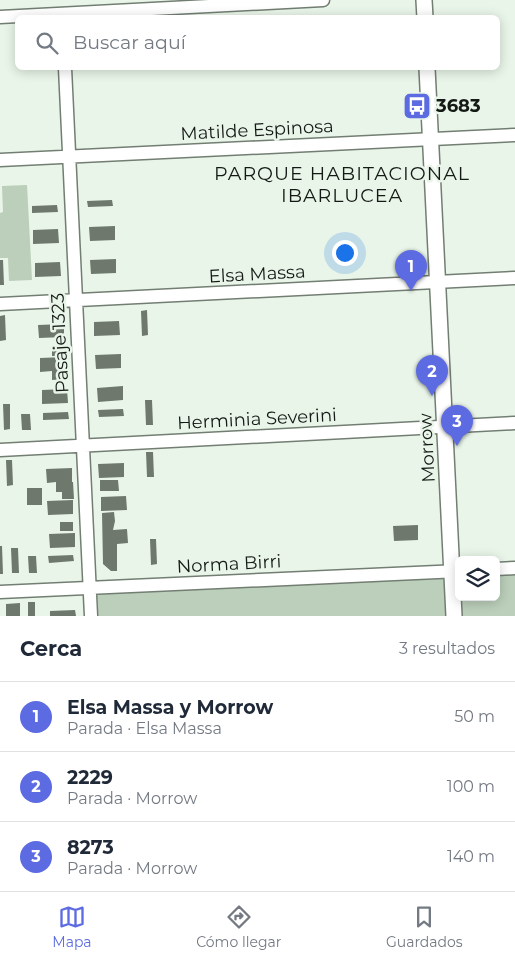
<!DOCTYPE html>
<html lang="es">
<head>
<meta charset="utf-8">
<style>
	body { margin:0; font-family:Montserrat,sans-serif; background:#f2f2f3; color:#1f2937 }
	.controls { position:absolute; right:15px; bottom:15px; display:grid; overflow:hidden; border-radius:8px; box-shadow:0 2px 12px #0003 }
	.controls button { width:45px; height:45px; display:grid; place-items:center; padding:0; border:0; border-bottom:1px solid #e0e1e3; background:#fff; color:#1f2937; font:25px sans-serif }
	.you { position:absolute; left:344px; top:252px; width:18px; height:18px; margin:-12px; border:4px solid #fff; border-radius:50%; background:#1a73e8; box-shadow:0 0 0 8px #1a73e833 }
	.badge { display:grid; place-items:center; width:32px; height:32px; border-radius:50%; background:#5c6be2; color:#fff; font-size:16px; font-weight:700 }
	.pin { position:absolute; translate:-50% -41px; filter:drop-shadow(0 1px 2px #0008) }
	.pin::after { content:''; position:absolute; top:26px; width:18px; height:15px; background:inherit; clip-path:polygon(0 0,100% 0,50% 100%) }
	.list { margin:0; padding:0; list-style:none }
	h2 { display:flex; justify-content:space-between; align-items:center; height:65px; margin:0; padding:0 20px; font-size:21px }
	h2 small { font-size:16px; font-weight:400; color:#747a83 }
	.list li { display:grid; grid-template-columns:32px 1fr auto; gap:15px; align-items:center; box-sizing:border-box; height:70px; padding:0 20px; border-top:1px solid #e0e1e3 }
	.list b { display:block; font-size:19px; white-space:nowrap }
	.list p { margin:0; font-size:16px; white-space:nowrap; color:#747a83 }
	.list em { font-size:16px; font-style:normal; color:#747a83 }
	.icon { flex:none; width:28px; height:28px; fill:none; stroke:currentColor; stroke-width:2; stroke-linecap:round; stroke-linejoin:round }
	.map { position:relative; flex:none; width:515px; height:616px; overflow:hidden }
	.search { position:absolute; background:#fff; box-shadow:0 2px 12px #0003; left:15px; right:15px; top:15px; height:55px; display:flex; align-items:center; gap:12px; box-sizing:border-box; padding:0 18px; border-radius:8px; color:#747a83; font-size:19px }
	.sheet { height:275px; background:#fff }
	nav { display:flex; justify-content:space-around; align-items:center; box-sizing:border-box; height:70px; border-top:1px solid #e0e1e3; background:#fff; font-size:14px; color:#747a83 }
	nav a { display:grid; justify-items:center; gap:2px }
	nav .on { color:#5c6be2 }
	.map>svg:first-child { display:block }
	.green { fill:#bbcfba }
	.building { fill:#6e786d }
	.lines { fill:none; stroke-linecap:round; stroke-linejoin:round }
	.minor-casing { stroke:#737e73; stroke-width:15 }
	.tertiary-casing { stroke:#737e73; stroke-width:18 }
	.minor { stroke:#fff; stroke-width:12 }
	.tertiary { stroke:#fff; stroke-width:15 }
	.labels { text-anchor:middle; stroke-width:5; stroke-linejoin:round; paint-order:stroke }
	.poi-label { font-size:18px; font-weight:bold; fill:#151915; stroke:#e9f5e8; text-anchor:start }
	.street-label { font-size:18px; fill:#151915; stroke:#e9f5e8 }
	.neighbourhood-label { font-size:19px; letter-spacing:1px; fill:#151915; stroke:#e9f5e8 }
</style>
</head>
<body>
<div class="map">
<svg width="515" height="616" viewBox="0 0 515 616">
	<rect width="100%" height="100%" fill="#e9f5e8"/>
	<path class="green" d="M27,185L32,280L9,281L8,258H0V213L3,212L2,186Z
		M515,568V616H91L89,588L459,571V597H496V569Z"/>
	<path class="building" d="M112,200L113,206L88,207L87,201Z
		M57,205L58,212L32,213V206Z
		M115,226V240L90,241L89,227Z
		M58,229L59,243L33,244V230Z
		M116,259V273L91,274L90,260Z
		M0,260H3L4,285H0Z
		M60,262L61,276L35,277V263Z
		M147,310L148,335L142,336L141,311Z
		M5,315L6,340L0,341V316Z
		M119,321L120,335L94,336V322Z
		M64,324V337L39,338L38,325Z
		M52,346H65V356H52Z
		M121,354V368L96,369L95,355Z
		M65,357L66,379L52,380V371L40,372V358Z
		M123,386V400L98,402L97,388Z
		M67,389L68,403L42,404V390Z
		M145,400H152L153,425H146Z
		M3,404H10V429L4,430Z
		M123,409L124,416L99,417L98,410Z
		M68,412L69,419L43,420V413Z
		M21,414H30L31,430H22Z
		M146,452H153L154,477H147Z
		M6,460H12L13,485L7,486Z
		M124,463V477L99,478L98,464Z
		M72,468V482H65H73L74,499H62V492H56V482L47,483L46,469Z
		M100,480H118L119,491H100Z
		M27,488H42V505H27Z
		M126,496L127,510L101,511V497Z
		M73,500V514L48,515L47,501Z
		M114,512L115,521L113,530L127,529L128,543L117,544V571H111L103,564L102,513Z
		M60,522H73V531H60Z
		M418,525V540L394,541L393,526Z
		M75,533V547L50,548L49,534Z
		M150,539H156L157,564L151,565Z
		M0,546H2L3,574H0Z
		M11,548H18L19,573H12Z
		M73,555L74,561L49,563L48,556Z
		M28,556H36L37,573H29Z
		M28,602H35V616H28Z
		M20,603V616H6V604Z
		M75,610L76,616H50V611Z"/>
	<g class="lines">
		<defs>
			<path id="minor" d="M0,17L323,0
				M65,68L91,616
				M0,160L515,135
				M0,304L515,278
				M0,450L515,423
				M496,569L515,568
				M0,592L459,571"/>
			<path id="tertiary" d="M424,0L425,18
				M427,68L454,616"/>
		</defs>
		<use href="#minor" class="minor-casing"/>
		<use href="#tertiary" class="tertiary-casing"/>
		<use href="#minor" class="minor"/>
		<use href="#tertiary" class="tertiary"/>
	</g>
	<defs>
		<symbol id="bus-square" viewBox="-11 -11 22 22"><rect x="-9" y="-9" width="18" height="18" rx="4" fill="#5c6be2" stroke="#e9f5e8"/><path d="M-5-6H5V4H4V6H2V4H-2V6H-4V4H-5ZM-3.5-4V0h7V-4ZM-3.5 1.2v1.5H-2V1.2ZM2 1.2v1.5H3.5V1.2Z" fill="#fff"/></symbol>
	</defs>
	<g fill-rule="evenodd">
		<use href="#bus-square" x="401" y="90" width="32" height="32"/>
	</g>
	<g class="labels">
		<g class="poi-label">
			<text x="436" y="112">3683</text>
		</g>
		<g class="street-label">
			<text transform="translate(257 130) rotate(-3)" y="6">Matilde Espinosa</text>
			<text transform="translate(257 274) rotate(-3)" y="6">Elsa Massa</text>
			<text transform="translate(60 343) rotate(-93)" y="6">Pasaje 1323</text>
			<text transform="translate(257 419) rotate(-3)" y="6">Herminia Severini</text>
			<text transform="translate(427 448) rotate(-93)" y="6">Morrow</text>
			<text transform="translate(229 564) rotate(-3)" y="6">Norma Birri</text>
		</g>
		<g class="neighbourhood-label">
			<text x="342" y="180">PARQUE HABITACIONAL<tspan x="342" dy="22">IBARLUCEA</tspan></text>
		</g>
	</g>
</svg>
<div class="controls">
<button><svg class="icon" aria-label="layers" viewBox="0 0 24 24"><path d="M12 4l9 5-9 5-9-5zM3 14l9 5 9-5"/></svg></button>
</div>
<div class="you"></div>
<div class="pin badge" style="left:411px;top:291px">1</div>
<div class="pin badge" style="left:432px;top:396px">2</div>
<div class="pin badge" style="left:457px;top:446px">3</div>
<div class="search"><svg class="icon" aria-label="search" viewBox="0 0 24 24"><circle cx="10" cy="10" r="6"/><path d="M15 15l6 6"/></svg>Buscar aquí</div>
</div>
<section class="sheet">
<h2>Cerca<small>3 resultados</small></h2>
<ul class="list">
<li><span class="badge">1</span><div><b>Elsa Massa y Morrow</b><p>Parada · Elsa Massa</p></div><em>50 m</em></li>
<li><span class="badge">2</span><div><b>2229</b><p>Parada · Morrow</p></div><em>100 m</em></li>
<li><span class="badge">3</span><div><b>8273</b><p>Parada · Morrow</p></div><em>140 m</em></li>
</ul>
</section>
<nav>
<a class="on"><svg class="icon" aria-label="map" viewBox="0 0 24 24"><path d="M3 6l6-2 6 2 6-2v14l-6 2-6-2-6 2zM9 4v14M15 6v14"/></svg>Mapa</a>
<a><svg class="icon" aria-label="directions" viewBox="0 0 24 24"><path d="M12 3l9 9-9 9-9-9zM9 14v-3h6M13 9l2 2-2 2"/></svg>Cómo llegar</a>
<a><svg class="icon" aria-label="saved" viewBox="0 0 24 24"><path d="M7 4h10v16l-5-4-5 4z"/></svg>Guardados</a>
</nav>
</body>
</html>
